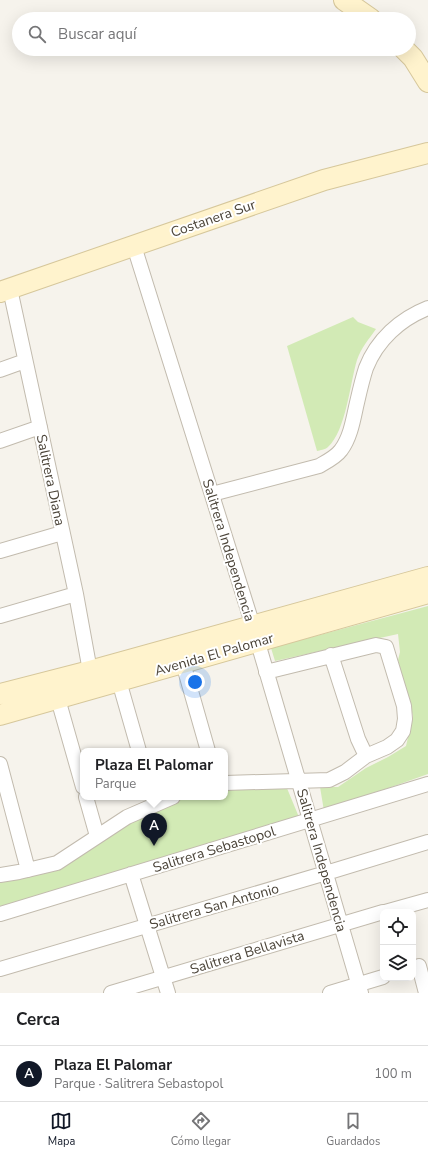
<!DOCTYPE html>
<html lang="es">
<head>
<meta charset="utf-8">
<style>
	body { margin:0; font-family:"Nunito Sans",sans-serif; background:#f6f6f6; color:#202124 }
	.controls { position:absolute; right:12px; bottom:12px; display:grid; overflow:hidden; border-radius:8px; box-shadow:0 4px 16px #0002 }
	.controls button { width:36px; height:36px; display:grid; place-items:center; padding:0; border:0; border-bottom:1px solid #e0e0e0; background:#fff; color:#202124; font:20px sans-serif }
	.you { position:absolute; left:195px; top:682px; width:14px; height:14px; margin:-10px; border:3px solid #fff; border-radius:50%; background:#1a73e8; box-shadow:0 0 0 6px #1a73e833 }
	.badge { display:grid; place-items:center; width:26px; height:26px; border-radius:50%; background:#111827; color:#fff; font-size:13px; font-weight:700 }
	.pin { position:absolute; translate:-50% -33px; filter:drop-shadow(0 1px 2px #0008) }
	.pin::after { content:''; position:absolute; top:21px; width:14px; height:12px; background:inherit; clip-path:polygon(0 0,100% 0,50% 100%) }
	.popup { position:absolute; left:80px; top:748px; width:148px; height:52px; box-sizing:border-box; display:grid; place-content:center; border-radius:8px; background:#fff; filter:drop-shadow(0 1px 3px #0005); font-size:13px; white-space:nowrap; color:#757577 }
	.popup b { font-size:15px; color:#202124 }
	.popup::after { content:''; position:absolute; left:50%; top:100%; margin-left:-8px; border:8px solid transparent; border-top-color:#fff }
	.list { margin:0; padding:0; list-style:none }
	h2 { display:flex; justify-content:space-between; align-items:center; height:52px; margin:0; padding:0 16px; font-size:17px }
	h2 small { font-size:13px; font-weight:400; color:#757577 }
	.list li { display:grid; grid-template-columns:26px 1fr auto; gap:12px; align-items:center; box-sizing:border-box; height:56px; padding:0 16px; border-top:1px solid #e0e0e0 }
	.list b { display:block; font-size:15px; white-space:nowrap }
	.list p { margin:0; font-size:13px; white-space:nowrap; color:#757577 }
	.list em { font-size:13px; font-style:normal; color:#757577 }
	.icon { flex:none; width:22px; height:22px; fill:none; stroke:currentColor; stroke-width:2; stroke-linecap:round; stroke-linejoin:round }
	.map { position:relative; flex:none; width:428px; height:993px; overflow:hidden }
	.search { position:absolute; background:#fff; box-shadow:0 4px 16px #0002; left:12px; right:12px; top:12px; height:44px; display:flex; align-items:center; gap:10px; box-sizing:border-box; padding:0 14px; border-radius:22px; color:#757577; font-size:15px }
	.sheet { height:108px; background:#fff }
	nav { display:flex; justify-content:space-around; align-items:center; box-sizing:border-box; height:56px; border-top:1px solid #e0e0e0; background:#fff; font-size:11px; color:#757577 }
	nav a { display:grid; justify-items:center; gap:2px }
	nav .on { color:#111827 }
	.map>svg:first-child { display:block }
	.green { fill:#d2eab5 }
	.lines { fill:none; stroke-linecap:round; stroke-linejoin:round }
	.street-casing { stroke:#c2bbae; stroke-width:16 }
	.secondary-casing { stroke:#d6c79b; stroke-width:22 }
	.street { stroke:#fff; stroke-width:14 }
	.secondary { stroke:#fff3cd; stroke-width:20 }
	.labels { text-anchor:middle; stroke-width:4; stroke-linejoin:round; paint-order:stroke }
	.street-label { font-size:14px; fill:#4b4439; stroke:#fff }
</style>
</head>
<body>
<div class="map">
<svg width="428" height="993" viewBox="0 0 428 993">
	<rect width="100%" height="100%" fill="#f6f3ec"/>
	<path class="green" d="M353,317L358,322L376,329C369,339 361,348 357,360C350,383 346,431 328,447C325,450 320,450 317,451L287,346Z
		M428,606V774L324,811L320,787H338L366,768L388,757L406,746L413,716L398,660L400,652L398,634L275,661L271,648Z
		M284,781L301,822L0,909V880L28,875L133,818L170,800L182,797H225V787Z"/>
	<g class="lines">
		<defs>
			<path id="street" d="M134,246L253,626L361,993
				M10,289L76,594L90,671
				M0,370L25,361
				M0,441L40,427
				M212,494L319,466C326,462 336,457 341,450C350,438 353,421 356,407C359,394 362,380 366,368C377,340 400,319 428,308
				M0,551L62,533
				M0,616L76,594
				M331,655L358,739L366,756
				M183,663L208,751
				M119,681L139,751
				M58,699L83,787
				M0,764L28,870
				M225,783L329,780L345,772L366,756L387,747L397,740L403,731L405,719L404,706L386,647L376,645L266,672
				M86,797L97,836
				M131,874L168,993
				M0,875L19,872L57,863L127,817L173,797
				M385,912L428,900
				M0,914L428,784
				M419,966L426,993
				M0,969L326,873L428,842
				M111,993L383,912
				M330,993L383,977"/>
			<path id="secondary" d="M344,0L371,19
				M404,49L413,58L428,82
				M0,292L324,180L428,153
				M0,694L90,671L428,577
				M0,715L428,593"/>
		</defs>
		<use href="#street" class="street-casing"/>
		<use href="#secondary" class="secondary-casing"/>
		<use href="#street" class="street"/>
		<use href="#secondary" class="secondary"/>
	</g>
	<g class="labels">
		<g class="street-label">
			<text transform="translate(213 218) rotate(-19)" y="5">Costanera Sur</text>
			<text transform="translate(51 480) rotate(78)" y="5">Salitrera Diana</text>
			<text transform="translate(229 550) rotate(73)" y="5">Salitrera Independencia</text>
			<text transform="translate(214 654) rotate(-16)" y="5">Avenida El Palomar</text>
			<text transform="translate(214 849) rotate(-17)" y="5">Salitrera Sebastopol</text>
			<text transform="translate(322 860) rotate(74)" y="5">Salitrera Independencia</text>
			<text transform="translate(214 906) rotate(-16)" y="5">Salitrera San Antonio</text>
			<text transform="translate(247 952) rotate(-17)" y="5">Salitrera Bellavista</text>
		</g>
	</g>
</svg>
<div class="controls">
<button><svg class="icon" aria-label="locate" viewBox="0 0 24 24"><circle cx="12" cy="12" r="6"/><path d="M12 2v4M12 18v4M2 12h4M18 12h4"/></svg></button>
<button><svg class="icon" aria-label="layers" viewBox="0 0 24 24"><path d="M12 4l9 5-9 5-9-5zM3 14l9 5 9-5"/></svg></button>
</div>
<div class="you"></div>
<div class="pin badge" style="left:154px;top:846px">A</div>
<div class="popup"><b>Plaza El Palomar</b>Parque</div>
<div class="search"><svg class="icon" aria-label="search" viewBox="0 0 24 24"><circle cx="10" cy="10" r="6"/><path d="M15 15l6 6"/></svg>Buscar aquí</div>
</div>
<section class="sheet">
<h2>Cerca<small></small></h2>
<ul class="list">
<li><span class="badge">A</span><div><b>Plaza El Palomar</b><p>Parque · Salitrera Sebastopol</p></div><em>100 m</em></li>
</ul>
</section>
<nav>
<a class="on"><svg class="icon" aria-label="map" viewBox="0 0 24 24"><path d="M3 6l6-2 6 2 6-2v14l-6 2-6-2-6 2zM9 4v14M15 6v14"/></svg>Mapa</a>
<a><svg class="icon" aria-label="directions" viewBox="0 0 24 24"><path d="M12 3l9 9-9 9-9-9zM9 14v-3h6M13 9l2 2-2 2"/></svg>Cómo llegar</a>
<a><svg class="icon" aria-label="saved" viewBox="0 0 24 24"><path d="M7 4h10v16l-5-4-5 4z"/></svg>Guardados</a>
</nav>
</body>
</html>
